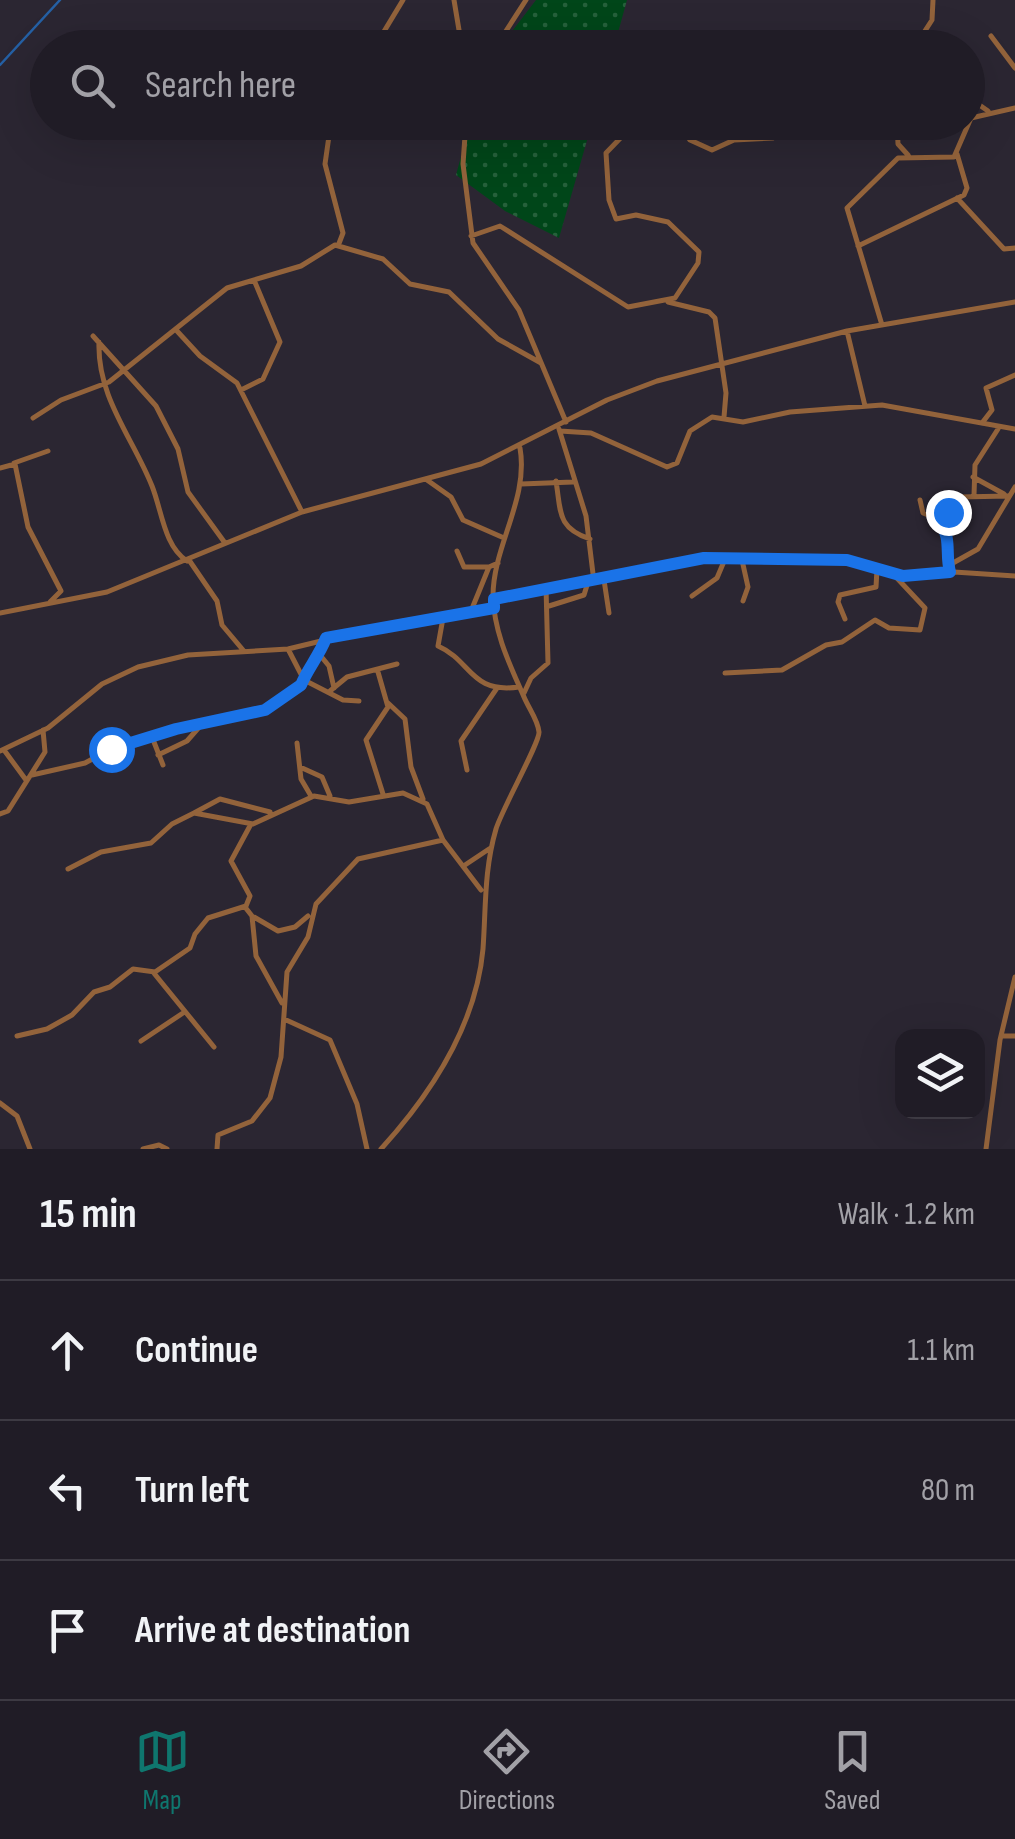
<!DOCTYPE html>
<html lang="en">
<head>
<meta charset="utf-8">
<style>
	body { margin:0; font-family:"Sofia Sans Condensed",sans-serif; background:#2d2932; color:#f1f3f6 }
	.controls { position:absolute; right:30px; bottom:30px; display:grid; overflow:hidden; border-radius:20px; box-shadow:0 10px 40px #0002 }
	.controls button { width:90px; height:90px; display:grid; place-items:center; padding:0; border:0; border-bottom:2px solid #3d3a43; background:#201c26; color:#f1f3f6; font:50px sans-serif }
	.stop { position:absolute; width:30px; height:30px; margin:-22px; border:8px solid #1a73e8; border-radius:50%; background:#fff }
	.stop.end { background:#1a73e8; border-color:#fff; box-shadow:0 2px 10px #0008 }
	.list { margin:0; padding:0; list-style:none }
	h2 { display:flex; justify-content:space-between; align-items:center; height:130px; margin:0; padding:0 40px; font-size:42px }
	h2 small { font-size:32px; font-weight:400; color:#a2a1a7 }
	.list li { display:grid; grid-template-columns:65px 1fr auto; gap:30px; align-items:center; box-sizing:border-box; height:140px; padding:0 40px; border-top:2px solid #3d3a43 }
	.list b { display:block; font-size:38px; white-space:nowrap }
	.list em { font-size:32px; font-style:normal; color:#a2a1a7 }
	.icon { flex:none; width:55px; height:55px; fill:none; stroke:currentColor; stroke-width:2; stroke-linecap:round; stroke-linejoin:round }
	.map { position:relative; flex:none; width:1015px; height:1149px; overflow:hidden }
	.search { position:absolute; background:#201c26; box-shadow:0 10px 40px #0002; left:30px; right:30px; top:30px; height:110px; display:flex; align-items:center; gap:25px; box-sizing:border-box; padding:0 35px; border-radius:55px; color:#a2a1a7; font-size:38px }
	.sheet { height:550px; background:#201c26 }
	nav { display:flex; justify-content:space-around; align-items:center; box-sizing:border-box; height:140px; border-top:2px solid #3d3a43; background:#201c26; font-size:28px; color:#a2a1a7 }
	nav a { display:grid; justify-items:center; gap:5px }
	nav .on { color:#0f766e }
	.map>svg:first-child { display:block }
	.grass { fill:url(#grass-dots) }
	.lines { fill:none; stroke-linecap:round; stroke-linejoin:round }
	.stream { stroke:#2560a4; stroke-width:2.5 }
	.street { stroke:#93633b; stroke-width:5 }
	.route { stroke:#1a73e8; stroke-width:12 }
</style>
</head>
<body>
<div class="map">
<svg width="1015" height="1149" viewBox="0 0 1015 1149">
	<defs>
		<pattern id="grass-dots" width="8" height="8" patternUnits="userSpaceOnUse" patternTransform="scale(2.5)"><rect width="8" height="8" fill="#004619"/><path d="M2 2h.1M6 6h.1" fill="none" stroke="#26613b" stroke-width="1.8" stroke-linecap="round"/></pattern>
	</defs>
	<rect width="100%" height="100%" fill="#2b2632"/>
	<path class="grass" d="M536,0H627L614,47H500Z
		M470,123H592L559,238L505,211L456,175Z"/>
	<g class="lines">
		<path class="stream" d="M0,65L60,0"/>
		<path class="street" d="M454,0L462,48
			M991,36L1015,68
			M374,48L403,0
			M495,48L526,0
			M914,48L932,20L933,0
			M968,97L988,111
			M331,122L325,164L343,233L338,246
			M466,122L463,164L473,243L519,310L566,422
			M678,122L690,140L712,150L734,140L773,138L795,129
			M897,122L898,144L908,155
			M957,198L1004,249L1015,248
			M471,236L500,226L628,307L675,298L698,263L699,252L668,222L636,215L616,219L609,200L606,153L636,122
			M858,246L964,195L967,188L957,154
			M668,302L709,312L715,318L726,393L724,417
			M882,325L847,208L898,158L954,157L971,118L1015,108
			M177,331L200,356L237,383L302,512
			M847,331L865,406
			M93,336L156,406L178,449L188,492L225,543
			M99,342C97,397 133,438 152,486C162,511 164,546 187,561
			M241,390L263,379L280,342L254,280
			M33,418L61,400L109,382L227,288L301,266L335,245L383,259L410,284L449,292L498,339L541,363
			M982,423L992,410L986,388L1015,375
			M559,429L586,516L594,582
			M560,431L591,433L667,467L677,463L690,431L712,417L743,422L790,412L882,405L1015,429
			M14,463L48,451
			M0,468L15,464L28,527L61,591L50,602
			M973,477L1004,494
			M427,480L451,497L463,520L504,538
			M556,481C561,512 557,528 590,539
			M521,484L573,482
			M974,495L975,465L998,429
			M920,500L923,513C962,527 938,544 950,568
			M940,521L960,497L1008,496
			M457,551L464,567H489
			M189,560L217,601L222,625L243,650
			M742,560L748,587L743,601
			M950,572L953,563L978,549L1015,487
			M604,580L609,613
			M692,596L717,578L725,559
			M493,599L704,558L847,559L903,576L954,572L1015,576
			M549,606L584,595L588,582
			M471,611L489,567L498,563
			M0,613L107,592L302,512L481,464L607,400L657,381L847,331L1015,302
			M443,618L438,646C472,661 470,694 519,687
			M845,619L838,602L840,595L876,587L877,569
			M320,655L329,666L334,688
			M304,672L319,656L326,638
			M378,672L388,707L366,740L383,794
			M725,673L782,670L826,645L842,642L875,620L889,628L920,630L925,608L895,576
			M304,680L343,700L359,701
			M330,691L347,677L397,664
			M524,693L531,678L548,663L546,587
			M388,703L405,719L411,767L423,799
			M152,737L163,765
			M297,743L301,779L311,796
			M4,750L26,780
			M0,751L48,728L102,684L138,667L188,655L288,649L404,621L494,608
			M158,755L187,741L201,725
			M300,767L322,777L330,796
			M467,770L461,741L497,688
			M32,775L85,763L113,748L176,729L265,710L294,693L304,680L288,649
			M194,813L220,799L270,812
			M0,814L8,811L45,752L43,730
			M465,865L489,849
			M68,869L101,852L151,843L172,824L194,813L253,824L314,796L349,802L403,793L427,804L443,840L481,890
			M245,907L252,916L256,956L282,1003
			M254,917L278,931L295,927L308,916
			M153,972L214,1047
			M284,1019L330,1040L357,1104L367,1149
			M17,1036L47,1029L72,1015L94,992L110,987L133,969L155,972L190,948L195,934L208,918L246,906L250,896L231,861L251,824
			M1001,1036H1015
			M141,1041L183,1013
			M0,1103L17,1116L30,1149
			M143,1149L159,1145L167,1149
			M217,1149L218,1135L252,1121L270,1098L281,1057L287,972L308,937L316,904L358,859L443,840
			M381,1149C431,1094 476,1026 483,949C486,907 484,870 496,829C502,809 540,742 539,732C538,720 529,709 524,697C510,665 494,633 493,596C493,546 529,499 520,448
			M986,1149L1000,1040L1015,977"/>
	</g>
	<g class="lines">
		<path class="route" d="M111,749L176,729L265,710L301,685C308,668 319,656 326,638L494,608V599L704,558L847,560L903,576L950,572C945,554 952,539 940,522L948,512"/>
	</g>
</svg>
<div class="controls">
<button><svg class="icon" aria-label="layers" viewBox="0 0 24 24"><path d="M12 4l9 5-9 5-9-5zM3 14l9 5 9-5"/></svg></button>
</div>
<div class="stop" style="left:111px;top:749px"></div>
<div class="stop end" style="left:948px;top:512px"></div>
<div class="search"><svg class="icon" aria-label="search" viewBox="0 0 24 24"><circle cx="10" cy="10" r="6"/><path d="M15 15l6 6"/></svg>Search here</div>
</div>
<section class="sheet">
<h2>15 min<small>Walk · 1.2 km</small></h2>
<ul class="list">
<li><svg class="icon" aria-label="ahead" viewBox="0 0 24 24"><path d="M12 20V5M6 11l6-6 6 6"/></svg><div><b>Continue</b></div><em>1.1 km</em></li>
<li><svg class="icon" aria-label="left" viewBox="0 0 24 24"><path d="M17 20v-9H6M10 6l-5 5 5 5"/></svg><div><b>Turn left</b></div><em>80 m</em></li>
<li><svg class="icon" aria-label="arrive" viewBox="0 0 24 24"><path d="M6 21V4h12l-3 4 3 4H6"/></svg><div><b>Arrive at destination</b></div></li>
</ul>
</section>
<nav>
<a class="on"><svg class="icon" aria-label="map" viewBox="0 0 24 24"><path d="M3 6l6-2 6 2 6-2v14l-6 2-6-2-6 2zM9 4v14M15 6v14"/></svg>Map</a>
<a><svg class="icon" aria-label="directions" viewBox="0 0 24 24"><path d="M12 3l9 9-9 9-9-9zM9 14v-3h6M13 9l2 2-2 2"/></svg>Directions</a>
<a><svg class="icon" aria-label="saved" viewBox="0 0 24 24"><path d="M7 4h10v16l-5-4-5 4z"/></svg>Saved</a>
</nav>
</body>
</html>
